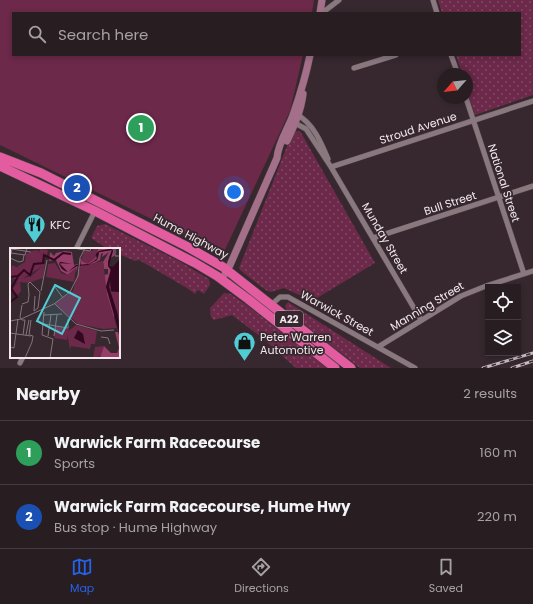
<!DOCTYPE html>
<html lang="en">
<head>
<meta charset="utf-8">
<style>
	body { margin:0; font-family:Poppins,sans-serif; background:#342b2f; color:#f1f3f6 }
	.controls { position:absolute; right:12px; bottom:12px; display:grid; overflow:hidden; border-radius:0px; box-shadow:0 2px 6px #0003 }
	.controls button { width:36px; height:36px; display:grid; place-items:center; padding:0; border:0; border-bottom:1px solid #443c40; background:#281e22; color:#f1f3f6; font:20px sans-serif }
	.compass { position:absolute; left:437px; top:68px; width:36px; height:36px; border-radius:50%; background:#281e22; box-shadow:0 2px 6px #0003; rotate:243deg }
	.you { position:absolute; left:234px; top:192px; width:14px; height:14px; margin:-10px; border:3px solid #fff; border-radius:50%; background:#1a73e8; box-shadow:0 0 0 6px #1a73e833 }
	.badge { display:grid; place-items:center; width:26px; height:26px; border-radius:50%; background:#2563eb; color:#fff; font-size:13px; font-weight:700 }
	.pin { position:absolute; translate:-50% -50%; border:2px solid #fff; box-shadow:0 1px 4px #0006 }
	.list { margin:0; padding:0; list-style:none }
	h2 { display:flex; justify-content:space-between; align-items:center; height:52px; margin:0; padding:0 16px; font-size:17px }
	h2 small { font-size:13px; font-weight:400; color:#a5a2a5 }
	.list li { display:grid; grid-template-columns:26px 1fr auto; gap:12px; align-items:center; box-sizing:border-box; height:64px; padding:0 16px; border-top:1px solid #443c40 }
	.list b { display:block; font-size:15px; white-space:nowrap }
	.list p { margin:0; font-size:13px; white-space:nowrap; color:#a5a2a5 }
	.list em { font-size:13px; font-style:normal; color:#a5a2a5 }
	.icon { flex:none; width:22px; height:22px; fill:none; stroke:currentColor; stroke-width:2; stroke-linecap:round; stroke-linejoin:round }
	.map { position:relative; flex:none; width:533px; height:368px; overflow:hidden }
	.search { position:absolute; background:#281e22; box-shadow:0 2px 6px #0003; left:12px; right:12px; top:12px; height:44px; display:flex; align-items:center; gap:10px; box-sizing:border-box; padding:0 14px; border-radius:0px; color:#a5a2a5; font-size:15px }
	.sheet { height:180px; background:#281e22 }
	nav { display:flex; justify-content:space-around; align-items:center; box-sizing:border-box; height:56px; border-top:1px solid #443c40; background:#281e22; font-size:11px; color:#a5a2a5 }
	nav a { display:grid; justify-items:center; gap:2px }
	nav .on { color:#2563eb }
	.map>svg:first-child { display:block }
	.park { fill:url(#park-dots) }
	.pitch { fill:#6c294a }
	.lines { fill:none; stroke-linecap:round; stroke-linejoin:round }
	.street-casing { stroke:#50444a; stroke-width:6 }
	.secondary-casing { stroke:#50444a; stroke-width:8 }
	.highway-casing { stroke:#50444a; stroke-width:10 }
	.street { stroke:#8a787f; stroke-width:5 }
	.secondary { stroke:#a47089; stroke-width:7 }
	.highway { stroke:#e25c9f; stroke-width:9 }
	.rail-casing { stroke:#c5babe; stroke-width:3 }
	.rail { stroke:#36282e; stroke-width:1.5; stroke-dasharray:4.5; stroke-linecap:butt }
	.labels { text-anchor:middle; stroke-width:3.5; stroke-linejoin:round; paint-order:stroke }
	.shield { fill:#36282e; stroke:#baafb4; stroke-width:1 }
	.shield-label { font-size:10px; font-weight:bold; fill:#f3e9ed }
	.street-label { font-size:11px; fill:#f3e9ed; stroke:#36282e }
	.poi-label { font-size:11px; fill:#f3e9ed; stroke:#36282e; text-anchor:start }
	.inset-river { fill:none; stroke:#33071f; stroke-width:2 }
	.inset-road { fill:none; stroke:#82757a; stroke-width:1 }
	.view { fill:#51ccd5; fill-opacity:0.15; stroke:#51ccd5; stroke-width:2 }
	.inset-edge { fill:none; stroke:#f3e9ed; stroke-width:2 }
</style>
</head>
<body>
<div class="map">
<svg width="533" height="368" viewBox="0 0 533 368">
	<defs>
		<pattern id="park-dots" width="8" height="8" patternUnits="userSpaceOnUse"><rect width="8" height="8" fill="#6c294a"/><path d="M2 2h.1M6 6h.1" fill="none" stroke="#814864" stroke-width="1.8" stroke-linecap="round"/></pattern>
	</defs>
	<rect width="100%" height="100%" fill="#36282e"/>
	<path class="park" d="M438,0H533V95L475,115L467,91V74H462L456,55H520V13H442Z
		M293,131H300L375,263L312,301L284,288L271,292L267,291L241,271L239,268Z
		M105,224L179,261L209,279L210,285L204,294L198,290L195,294L187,288L139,260L135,261L119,254V249H108L91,238L97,226Z
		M224,293L231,294L248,306L327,368H296L261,337L232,315L214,320L211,317L210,308Z
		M288,302L391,368H360L287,311L285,306Z"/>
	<path class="pitch" d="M0,0H314L312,13H13V55H303L290,111L223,254L0,145Z"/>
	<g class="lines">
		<defs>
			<path id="street" d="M433,0L437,13
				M320,12L326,10L339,0
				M451,55L458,74
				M354,68L396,55
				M466,98L524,274
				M296,114C313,123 321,142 328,159
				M293,122L306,129L331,167L421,320
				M331,167L533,101
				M373,238L533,186
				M76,249L95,211
				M271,305L280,297H288L415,368
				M378,347L461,296L486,286L533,271
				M20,363L23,357"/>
			<path id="secondary" d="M320,13L322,0
				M287,141C294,126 301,111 303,94
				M225,274L230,265L277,158C278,143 288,129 293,115C300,95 306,75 310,55"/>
			<path id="highway" d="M0,157L41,173L186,246L223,267L351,368
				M0,166L95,211L195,263L217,276L248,299L335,368"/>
		</defs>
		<use href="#street" class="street-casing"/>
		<use href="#secondary" class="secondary-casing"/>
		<use href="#highway" class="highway-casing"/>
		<use href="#street" class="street"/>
		<use href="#secondary" class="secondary"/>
		<use href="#highway" class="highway"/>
		<defs>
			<path id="rail" d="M483,368L533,353
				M512,368L533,361"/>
		</defs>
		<use href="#rail" class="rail-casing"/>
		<use href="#rail" class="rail"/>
	</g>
	<defs>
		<symbol id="restaurant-pin" viewBox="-11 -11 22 30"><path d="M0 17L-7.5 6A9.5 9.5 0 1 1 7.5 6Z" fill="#51ccd5" stroke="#36282e"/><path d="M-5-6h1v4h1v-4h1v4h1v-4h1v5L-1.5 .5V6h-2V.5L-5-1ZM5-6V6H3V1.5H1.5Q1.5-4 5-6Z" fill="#111"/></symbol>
		<symbol id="shop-pin" viewBox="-11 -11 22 30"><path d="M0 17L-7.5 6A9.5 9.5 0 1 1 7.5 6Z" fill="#51ccd5" stroke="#36282e"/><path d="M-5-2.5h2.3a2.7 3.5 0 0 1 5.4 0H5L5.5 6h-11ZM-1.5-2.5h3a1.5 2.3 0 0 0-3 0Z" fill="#111"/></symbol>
	</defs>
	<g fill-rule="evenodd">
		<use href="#restaurant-pin" x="22" y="212" width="25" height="34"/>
		<use href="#shop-pin" x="232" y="330" width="25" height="34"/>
	</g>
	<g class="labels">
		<rect class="shield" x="275" y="311" width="28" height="16" rx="3"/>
		<g class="shield-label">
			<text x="289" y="323">A22</text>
		</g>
		<g class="street-label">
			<text transform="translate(418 128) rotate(-18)" y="4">Stroud Avenue</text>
			<text transform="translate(504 183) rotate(72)" y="4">National Street</text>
			<text transform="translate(450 203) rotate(-18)" y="4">Bull Street</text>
			<text transform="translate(191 236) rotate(28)" y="4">Hume Highway</text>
			<text transform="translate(385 238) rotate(60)" y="4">Munday Street</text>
			<text transform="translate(427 306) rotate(-31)" y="4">Manning Street</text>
			<text transform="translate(337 313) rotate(29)" y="4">Warwick Street</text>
		</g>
		<g class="poi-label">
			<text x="50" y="229">KFC</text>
			<text x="260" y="341">Peter Warren<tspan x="260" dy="13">Automotive</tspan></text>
		</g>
	</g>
	<g transform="translate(10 248)">
		<rect width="110" height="110" fill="#36282e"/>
		<path d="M25,15L36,16L1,38L6,31L0,30L2,17L16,23ZM66,77L87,83L85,96H81L80,101L61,98L60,102L57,84ZM94,98L91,108L83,110L85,99Z" fill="#6c294a"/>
		<path d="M103,0L104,2V8L99,11L103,3V2L100,1L89,3L86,6L87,11L84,12L86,13L88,10L89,4L102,2L99,9L98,18L101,23L96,39L104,62V72L98,59L94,27L98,26V21H94L93,14L99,4L92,9L93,5L91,6L90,12L77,19L71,18L70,11L79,13L85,10L88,1ZM55,3L62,4L64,17L68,16L66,24V20L58,27L51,23L46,12L39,13L40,4L44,8L46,5ZM105,84H108L110,90V110H90L94,98L101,105H107L109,100Z" fill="#943e69"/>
		<path d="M84,0L88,1L84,11L78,16L71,13L74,3H82ZM25,2L29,3L28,15L23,16L20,27L15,22H9L8,18L15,14L16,6ZM35,16L33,30L18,35L10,34L11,43L8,47L2,42L10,31L21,28ZM100,32L102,44H110V76L99,39ZM46,78L59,80L57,92L44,90Z" fill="#6c294a"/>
		<path d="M30,1L38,2L37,7H33V15H28V12L17,14V10H24V5H29ZM93,13L97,46L107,80L93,81L68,76L45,56L63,43L70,18ZM45,15L51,25L57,27L66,20L64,34L36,29L38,16Z" fill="#6c294a"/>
		<path d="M100,1H102L103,3L99,18L103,19L110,11V44L101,43L100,32L99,39L108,67L110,88L96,39L101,21L98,18V14L102,2L89,4L87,12L78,17L67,18L58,24L55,23L52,21L49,16L50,14H51L62,16L61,6L62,16L49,15L58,24L66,17L79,16L87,11L86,6L89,3ZM68,82L73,86L75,96L64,90Z" fill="#33071f"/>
		<path class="inset-river" d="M0,29L8,28L14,22L20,27L24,16L33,15L34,7L44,12L53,5L61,6M0,54L7,49L1,40L8,29"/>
		<path class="inset-road" d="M63,0L80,3L81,0M105,0V8H110M1,5L15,7L17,0M14,7L13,13L9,14L0,10L2,1L21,4M45,39L53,50M31,43L37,12M19,47L18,36L20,34L30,44L28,60L24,63L25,48M44,55L66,76L91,83L104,82M12,56L18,54L19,47M12,57L10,69L12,72H15M34,64L32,87L43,91L40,110M34,67L52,66M0,73L11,71L44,56L60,44L68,28L70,10L75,0M34,76L58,80V71M0,85L21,88M13,87L15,72M16,87L19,72M19,87L21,72M38,88L41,67M44,88L47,67M91,89L98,90L100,96M0,99L4,100L8,71M15,110L22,94L23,88L20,87"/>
		<path class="view" d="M45,37L70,50L52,86L27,73Z"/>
		<rect width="110" height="110" class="inset-edge"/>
	</g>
</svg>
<div class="controls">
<button><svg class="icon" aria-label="locate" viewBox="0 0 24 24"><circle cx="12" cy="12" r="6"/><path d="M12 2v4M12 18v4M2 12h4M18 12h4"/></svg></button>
<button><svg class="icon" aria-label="layers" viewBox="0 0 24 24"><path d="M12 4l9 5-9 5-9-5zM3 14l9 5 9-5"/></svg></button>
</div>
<svg class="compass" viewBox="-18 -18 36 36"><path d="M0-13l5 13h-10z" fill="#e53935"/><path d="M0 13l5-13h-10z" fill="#a5a2a5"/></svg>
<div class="you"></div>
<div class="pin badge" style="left:141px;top:128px;background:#2e9e5b">1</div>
<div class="pin badge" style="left:77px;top:188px;background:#1a4fb4">2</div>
<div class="search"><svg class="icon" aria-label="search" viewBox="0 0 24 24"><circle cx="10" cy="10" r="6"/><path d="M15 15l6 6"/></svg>Search here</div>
</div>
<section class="sheet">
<h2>Nearby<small>2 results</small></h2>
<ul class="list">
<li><span class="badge" style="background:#2e9e5b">1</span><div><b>Warwick Farm Racecourse</b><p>Sports</p></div><em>160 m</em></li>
<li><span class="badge" style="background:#1a4fb4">2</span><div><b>Warwick Farm Racecourse, Hume Hwy</b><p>Bus stop · Hume Highway</p></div><em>220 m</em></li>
</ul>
</section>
<nav>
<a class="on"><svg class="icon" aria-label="map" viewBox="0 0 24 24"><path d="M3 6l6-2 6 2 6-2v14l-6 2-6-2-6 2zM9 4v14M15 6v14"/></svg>Map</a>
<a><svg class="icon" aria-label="directions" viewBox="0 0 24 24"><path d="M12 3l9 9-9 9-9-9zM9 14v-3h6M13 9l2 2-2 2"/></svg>Directions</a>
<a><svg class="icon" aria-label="saved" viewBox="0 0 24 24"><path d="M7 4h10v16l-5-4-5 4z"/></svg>Saved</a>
</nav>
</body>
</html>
